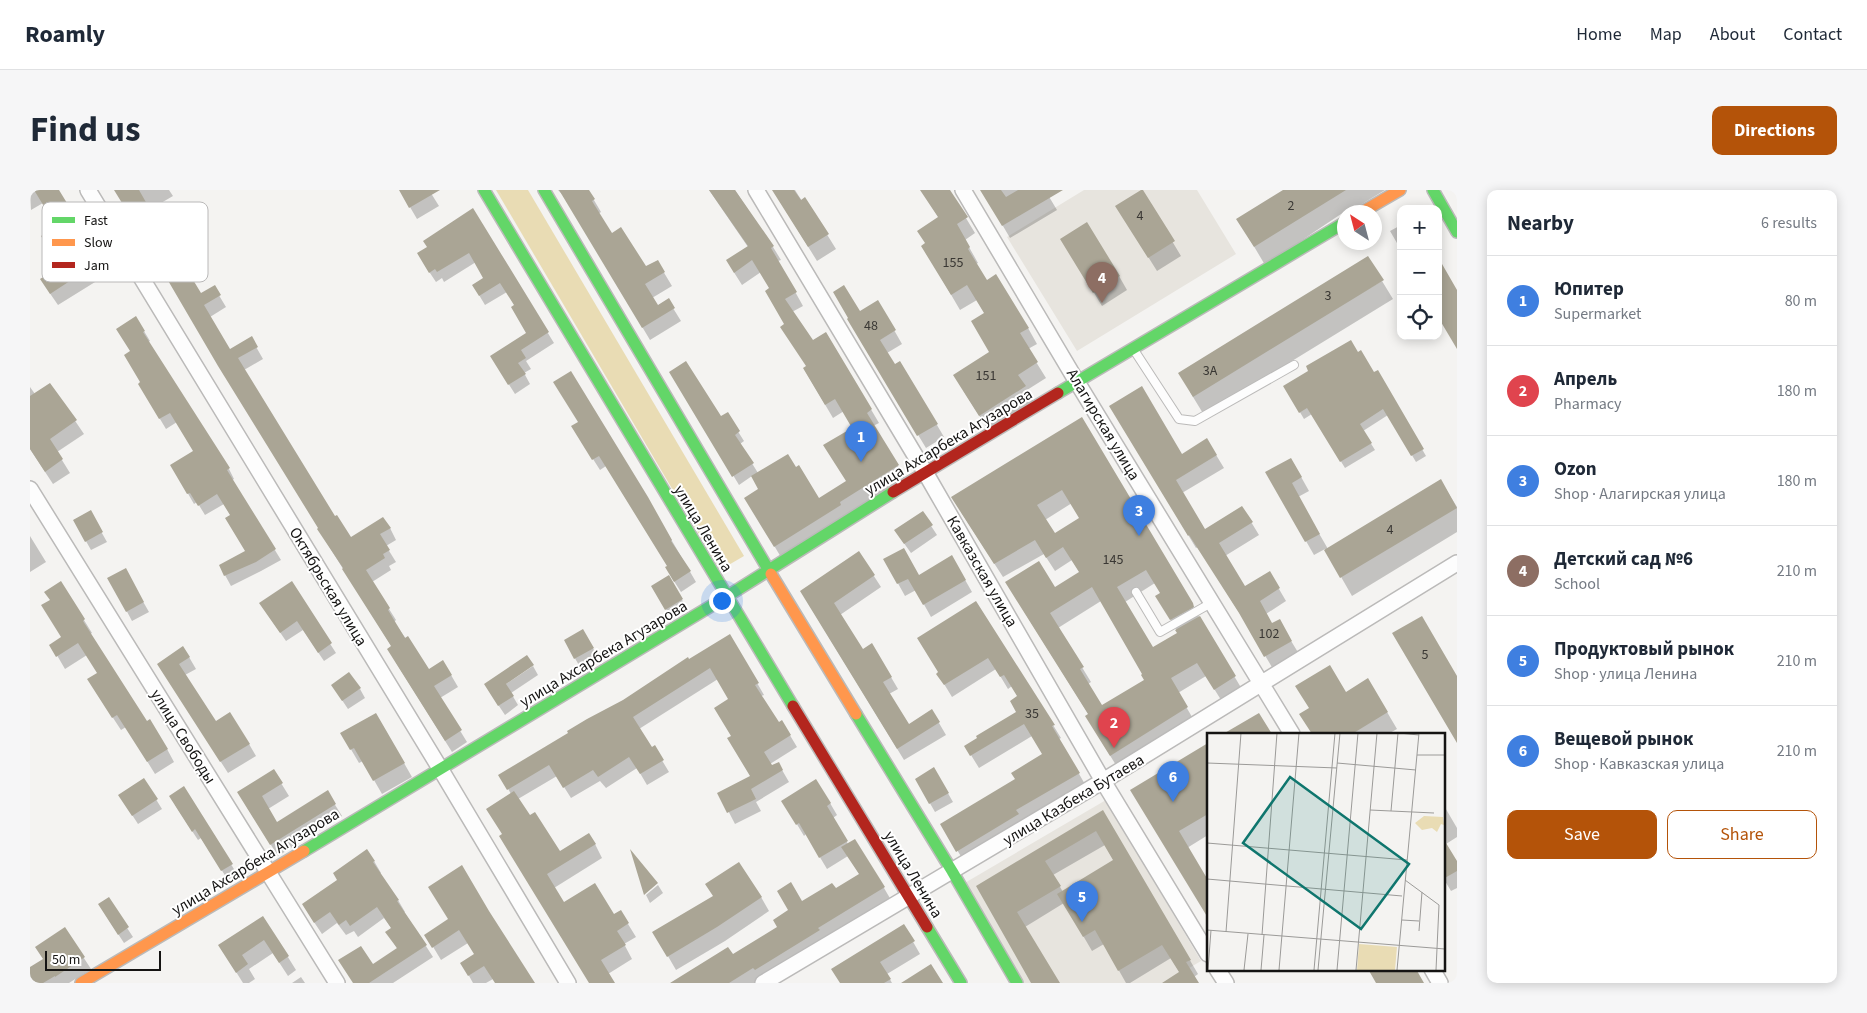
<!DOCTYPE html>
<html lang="en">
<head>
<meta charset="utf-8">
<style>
	body { margin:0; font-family:"Source Sans 3",sans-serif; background:#f6f6f7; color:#1f2937 }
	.controls { position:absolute; right:15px; top:15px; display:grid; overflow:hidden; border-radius:10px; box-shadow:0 2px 12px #0003 }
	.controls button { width:45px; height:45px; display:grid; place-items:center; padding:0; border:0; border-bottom:1px solid #e0e1e3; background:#fff; color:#1f2937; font:25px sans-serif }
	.compass { position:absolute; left:1307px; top:15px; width:45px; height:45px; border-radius:50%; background:#fff; box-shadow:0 2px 12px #0003; rotate:324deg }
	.scale { position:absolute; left:15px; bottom:12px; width:116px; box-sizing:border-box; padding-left:5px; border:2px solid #151413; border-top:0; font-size:14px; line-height:18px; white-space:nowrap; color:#151413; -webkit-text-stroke:4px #fff; paint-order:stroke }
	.you { position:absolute; left:691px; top:410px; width:18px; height:18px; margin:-12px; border:4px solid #fff; border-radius:50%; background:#1a73e8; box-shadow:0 0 0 8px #1a73e833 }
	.badge { display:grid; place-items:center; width:32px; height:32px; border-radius:50%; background:#b45309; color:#fff; font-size:16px; font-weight:700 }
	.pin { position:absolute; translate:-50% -41px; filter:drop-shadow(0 1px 2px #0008) }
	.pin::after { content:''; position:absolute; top:26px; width:18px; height:15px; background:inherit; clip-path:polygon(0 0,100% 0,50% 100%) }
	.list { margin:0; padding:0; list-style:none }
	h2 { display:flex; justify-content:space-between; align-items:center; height:65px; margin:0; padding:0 20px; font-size:21px }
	h2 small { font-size:16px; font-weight:400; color:#747a83 }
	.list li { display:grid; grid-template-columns:32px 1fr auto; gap:15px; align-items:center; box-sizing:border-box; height:90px; padding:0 20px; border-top:1px solid #e0e1e3 }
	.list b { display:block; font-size:19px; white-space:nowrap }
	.list p { margin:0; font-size:16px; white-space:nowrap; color:#747a83 }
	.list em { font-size:16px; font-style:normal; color:#747a83 }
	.actions { display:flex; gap:10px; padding:15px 20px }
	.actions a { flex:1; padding:11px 0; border:1px solid #b45309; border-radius:10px; text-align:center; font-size:18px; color:#b45309 }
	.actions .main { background:#b45309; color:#fff }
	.icon { flex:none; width:28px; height:28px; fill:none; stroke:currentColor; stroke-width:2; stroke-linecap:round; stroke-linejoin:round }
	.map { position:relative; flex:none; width:1427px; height:793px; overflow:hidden; border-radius:10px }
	header { display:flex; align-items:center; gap:30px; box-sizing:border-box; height:70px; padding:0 25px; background:#fff; border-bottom:1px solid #e0e1e3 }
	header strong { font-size:24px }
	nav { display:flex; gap:28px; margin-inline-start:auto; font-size:18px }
	.intro { display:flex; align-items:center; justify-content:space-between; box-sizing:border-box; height:120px; padding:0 30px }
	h1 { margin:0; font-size:35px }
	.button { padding:12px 22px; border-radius:10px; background:#b45309; color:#fff; font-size:18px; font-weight:700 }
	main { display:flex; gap:30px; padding:0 30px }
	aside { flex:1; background:#fff; border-radius:10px; box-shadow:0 2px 12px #0003 }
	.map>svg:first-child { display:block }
	.built { fill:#e7e4de }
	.green { fill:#e9dcb4 }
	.shadow { fill:#0003; fill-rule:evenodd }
	.building { fill:#aaa595; fill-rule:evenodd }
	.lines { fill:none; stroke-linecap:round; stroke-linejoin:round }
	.lane-casing { stroke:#bbbab9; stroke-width:10 }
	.street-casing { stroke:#bbbab9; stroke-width:18 }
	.fast-casing { stroke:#bbbab9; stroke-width:14 }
	.slow-casing { stroke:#bbbab9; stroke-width:14 }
	.jam-casing { stroke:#bbbab9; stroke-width:14 }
	.lane { stroke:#fdfdfd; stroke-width:8 }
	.street { stroke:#fdfdfd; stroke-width:15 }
	.fast { stroke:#63d668; stroke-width:11 }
	.slow { stroke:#ff974d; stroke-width:11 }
	.jam { stroke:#b3261e; stroke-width:11 }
	.labels { text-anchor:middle; stroke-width:4; stroke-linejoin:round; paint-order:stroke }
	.number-label { font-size:14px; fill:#3a3834 }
	.street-label { font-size:16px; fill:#151413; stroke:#fff }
	.inset-road { fill:none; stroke:#9b9a98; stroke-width:1 }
	.view { fill:#0f766e; fill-opacity:0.15; stroke:#0f766e; stroke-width:2.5 }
	.inset-edge { fill:none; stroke:#151413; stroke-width:2.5 }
	.key { fill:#fff; stroke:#b9b8b8; stroke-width:1 }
	.key-label { font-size:14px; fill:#151413 }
</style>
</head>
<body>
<header>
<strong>Roamly</strong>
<nav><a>Home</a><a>Map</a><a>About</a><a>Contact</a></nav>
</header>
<div class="intro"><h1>Find us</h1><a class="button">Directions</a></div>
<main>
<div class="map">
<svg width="1427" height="793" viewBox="0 0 1427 793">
	<rect width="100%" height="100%" fill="#f4f3f1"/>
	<path class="built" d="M1054,0H1167L1206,64L1047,161L977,47Z
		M1076,610L1171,771L1134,793H992L933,694Z"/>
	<path class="green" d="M466,0H498L714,366L690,380Z"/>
	<path class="shadow" d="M0,0H27L78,84L28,115L19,102L32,77L28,37L13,13L1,20Z
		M85,0H139L143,6L119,20L139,54L137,55L171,105L184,97L196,117L180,127L199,161L221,148L233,169L214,180L305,328L321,348L360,338L366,350L356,356L366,372L359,376L361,380L342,392L366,430L364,432L399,481L421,485L428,497L410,508L437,552L422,562L365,471L362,457L295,350L289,338L136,81Z
		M370,0H399L409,16L387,29Z
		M528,0H558L571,22L568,24L581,45L616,78L627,71L642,96L622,108L627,116L638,110L651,131L620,150L534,6Z
		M679,0H705L743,57L751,70L748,71L773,116L762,122L782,151L796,143L849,233L843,236L876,289L752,369L716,308L730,299L722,286L709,295L641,182L690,228L697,224L714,251L710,254L728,283L789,309L817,292L824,238L814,221L803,228L774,179L777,177L740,99L731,82L712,95L705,84L698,71L718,57Z
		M743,0H765L772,11L775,9L806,59L787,71Z
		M891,0H919L945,43L935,50L948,73L946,74L956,91L998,138L1007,154L998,159L1016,188L997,200L1004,212L959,241L933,200L961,163L955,124L947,110L930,120L902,72L896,54L909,28Z
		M952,0H1015L1027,20L980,48Z
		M1256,0H1355L1319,22H1314L1235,75L1219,48Z
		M1112,1L1151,66L1127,81L1095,30Z
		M442,20L524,153L496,171L501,179L494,183L500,194L485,204L468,177L498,143L485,116L477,102L455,115L443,95L455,88L446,72L414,92L412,88L406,92L394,74L398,58Z
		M1371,35V60L1360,41Z
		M1040,63L1089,86L1097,100L1072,116Z
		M1352,91L1363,109L1174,225L1160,202Z
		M848,112L872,154L857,163L865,176L870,172L914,247L896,258L826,142L829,123Z
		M106,128L120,151L118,152L199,279L204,289L202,290L251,370L231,381L201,396L190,376L217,362L201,326L194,314L175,325L167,312L164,314L142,276L165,262L147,232L136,239L109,194L112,193L101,162Z
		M1347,181L1396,266L1386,272L1358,225L1333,241L1345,260L1315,278L1282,224L1274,229L1255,197L1343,184Z
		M20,194L54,244L27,262L40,283L23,294L0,259V197L5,204Z
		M1051,228L1213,501L1193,513L1176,486L1148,503L1165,532L1089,580L1065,541L1059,525L985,407L1025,398L1050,383L1042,370L1025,381L1014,364L973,387L931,322ZM1042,313L1050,328L1025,345L1015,330ZM1125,393L1132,403L1127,406L1149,444L1122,459L1095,412ZM1071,411L1114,484L1115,490L1072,517L1058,494L1061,492L1028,438Z
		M1088,229L1152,265L1177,250L1194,278L1152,303L1175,340L1212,317L1229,345L1195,366L1215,398L1249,399L1256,411L1236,424L1242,435L1249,431L1269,464L1243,479L1217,435L1168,357L1166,358Z
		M549,247L617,308L666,392L651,402L642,388L638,376L576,276L570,280Z
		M1261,269L1279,301L1268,307L1298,359L1411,291L1427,317V342L1322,406L1295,359L1284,365L1237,283Z
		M60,322L77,352L61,360L44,330Z
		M892,322L907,345L881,363L871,349Z
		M0,346L16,372L0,382Z
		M829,363L851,397L810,425L833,461L842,455L868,499L859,504L879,535L902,521L916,545L874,570L778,413Z
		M922,367L942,402L901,427L886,400L875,406L855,370L889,386Z
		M95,380L119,422L102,431L79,388Z
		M638,387L657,418L641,428L623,396Z
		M31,393L62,443L60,444L116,533L137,559L144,572L125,584L96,537L91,540L66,502L68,483L57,465L35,479L21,455L33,448L21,411Z
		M261,393L306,463L294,471L273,440L256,451L236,422Z
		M946,412L1023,535L1031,548L1029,549L1056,596L935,673L912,635L986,590L1014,565L1002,546L949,578L936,557L988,522V507L982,496L978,499L966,479L922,507L908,484Z
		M553,441L568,467L550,477L535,451Z
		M700,446L734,505L731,506L748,534L752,532L767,557L740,574L741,577L748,573L759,592L726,612L731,621L705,634L689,603L721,587L702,546L699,509L688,489L609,539L621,558L624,557L639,582L617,595L607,578L576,598L570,591L541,608L527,586L488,609L500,627L529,663L565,654L572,668L524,698L534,714L583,725L590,721L606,747L594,754L602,769L578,784L584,793H560L473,644L481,604L470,585Z
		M159,467L166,479L155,485L185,532L219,554L226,566L198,583L128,474Z
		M503,476L508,485L481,503L488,515L475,525L461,504Z
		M330,499L335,508L318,519L308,504Z
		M1316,503L1357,522L1367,539L1358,544H1283L1271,524Z
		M346,524L382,587L352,604L333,571L329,573L312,544Z
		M1178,554V645L1157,658L1178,692V726L1102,600Z
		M904,579L923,612L905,622L886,589Z
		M243,580L259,606L238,619L247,634L297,602L312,626L248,666L215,614Z
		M114,590L132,619L108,634L95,614Z
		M154,598L207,684L198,690L171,648L168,650L145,615Z
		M753,611L800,613L807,625L803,628L818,654L854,698L861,710L728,793H646L702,766L749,738L771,713L805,700L830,685L818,666L797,679L776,644L774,646Z
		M1413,614L1427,638V647L1416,654L1427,673V698L1421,701L1415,691L1413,692Z
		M1073,622L1168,784L1164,787L1168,793H1134L1150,783L1141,768L1100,793H1096L1074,754L1062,761L1034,713L995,737L1029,793H1002L948,697ZM1075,655L1084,671L1033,702L1023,685Z
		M344,671L351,683L349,684L368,710L375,722H374L403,767L363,793H324L342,776L368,760L357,742L362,739L354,728L328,747L324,741L316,745L307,733L292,744L280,726L308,691Z
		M628,695L633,703L620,713L616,705Z
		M731,707L739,721L695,751L646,780L624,742Z
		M78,709L103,747L94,753L75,724Z
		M233,727L266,780L258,786L243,763L219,779L225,789L219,793H213L198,769Z
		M419,730L504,793H466L463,789L456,793H443L432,773L445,765L438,753L411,770L396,745Z
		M874,736L890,764L857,784L862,793H811Z
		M35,739L61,779L39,793H0V779L14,770Z
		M271,787L275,793H262Z"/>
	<path class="building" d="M4,0H29L72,70L20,104L10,89L30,76L11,46L26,36Z
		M84,0H109L133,42L130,44L149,72L151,70L171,103L185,95L191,105L174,115L200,159L222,146L228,157L208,168L305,326L307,325L321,347L353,327L361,338L350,344L360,360L353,364L355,368L336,380L360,418L358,420L375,448L378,446L399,479L413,470L422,485L404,496L432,540L415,551L357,459L361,456L312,379L313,378L287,339L288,338L188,176L133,82L135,80L116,52Z
		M369,0H410L379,18Z
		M529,0H559L565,9L562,11L582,43L591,37L616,76L628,70L635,82L615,94L628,115L639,108L645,118L612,138Z
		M679,0H705L744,56L741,58L767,102L755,109L783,150L796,142L842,219L837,223L869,275L810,312L811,315L744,357L714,308L728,299L721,286L758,264L766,277L769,275L789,308L816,291L793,255L822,238L805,209L795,215L773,178L776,176L750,137L754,134L735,101L739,98L722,70L704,83L696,70L718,56Z
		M742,0H764L771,10L775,7L799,44L778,57Z
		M890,0H920L938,27L927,34L940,57L938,59L957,90L966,84L999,138L990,143L1008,172L988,185L996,196L949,226L923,185L959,162L941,131L954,123L937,95L921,105L891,56L895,53L887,41L908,27Z
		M950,0H971L976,7L988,0H1033L972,36Z
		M1111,0H1113L1145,51L1118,68L1085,16Z
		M1253,0H1316L1224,57L1206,29Z
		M443,18L519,142L491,160L496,168L488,173L496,184L478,195L460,166L496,143L481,117L484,115L470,93L449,106L442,95L453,88L439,63L407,82L405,79L399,83L387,63L397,57L393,51Z
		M1057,32L1090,86L1063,103L1030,49Z
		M1338,66L1354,90L1163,207L1148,183Z
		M1408,67L1427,100V159L1408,127Z
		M814,95L830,121L848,110L866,140L850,150L865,174L870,171L908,234L887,246L817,129L818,128L803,102Z
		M106,126L115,141L113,142L200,278L197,280L246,359L226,372L194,386L189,375L215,361L195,328L200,325L187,304L168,316L160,303L157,304L140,275L163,261L140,223L129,229L108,194L110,192L94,165L100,161L86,139Z
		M1321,150L1328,162L1331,160L1344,182L1348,180L1394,259L1381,266L1353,219L1330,234L1342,253L1310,272L1277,218L1269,223L1253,196L1278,181L1276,176Z
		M656,171L691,226L698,222L710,241L705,245L724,273L702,287L639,182Z
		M541,181L618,307L642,350L641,351L661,381L644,392L635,377L637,376L569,266L562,270L541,236L548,232L523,192Z
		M20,193L47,230L20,249L33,269L15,282L0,259V206Z
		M1112,196L1152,264L1177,248L1187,265L1146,290L1175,339L1212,316L1223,332L1189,353L1215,396L1240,381L1250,398L1230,411L1242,433L1250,429L1262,451L1234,467L1209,423L1159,345L1158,346L1079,216Z
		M1052,227L1163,413L1164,417L1140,430L1125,406L1130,403L1116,380L1087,397L1123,457L1147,443L1145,440L1170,426L1206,486L1184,500L1167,473L1141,488L1158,517L1080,566L1055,526L1058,524L975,392L1009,371L1025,397L1049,382L1033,357L1016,368L1005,350L964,374L921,307ZM1032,300L1049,328L1025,343L1007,315ZM1062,397L1112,484L1111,485L1114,490L1072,515L1050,479L1054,477L1020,423Z
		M1261,268L1272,287L1262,293L1290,344L1275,352L1235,282Z
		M1411,289L1427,318L1310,388L1294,360Z
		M61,320L73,342L55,352L43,330Z
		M893,321L903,335L874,354L864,340Z
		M874,358L889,385L922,365L936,390L893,415L878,389L867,394L853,369Z
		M829,361L845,385L804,413L833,459L842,453L862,487L853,492L879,534L902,519L910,532L867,559L770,401Z
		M96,378L114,412L96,422L77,388Z
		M639,385L653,409L635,420L621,396Z
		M31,391L55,429L53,431L117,531L120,529L138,559L117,572L87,525L82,528L57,489L67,483L48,453L26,467L19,455L31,447L11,415L20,410L14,402Z
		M262,391L302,453L288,463L267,431L250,443L229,413Z
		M946,411L1025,535L1022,536L1050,583L986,620L989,624L926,662L910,634L985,589L981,583L1012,564L994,534L940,566L934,556L947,548L946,546L986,522L980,511L987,506L974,485L970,487L958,468L914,495L906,484L908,482L887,448Z
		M1392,426L1427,486V553L1362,443Z
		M553,439L564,458L544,469L534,450Z
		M700,444L729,493L725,495L749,532L752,530L761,545L734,562L742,575L749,572L753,580L721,599L726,609L697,623L687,603L720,586L697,548L701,546L684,518L698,509L680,478L603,527L622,557L625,555L634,570L610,584L599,567L568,587L563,580L533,598L519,575L477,600L468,585L538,543L537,541L557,529L593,510L658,467L659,469Z
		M153,456L160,467L149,474L186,531L200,522L220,554L190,572L127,474Z
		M497,465L504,475L476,494L484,506L468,516L454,494Z
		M1300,475L1316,502L1338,488L1358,522L1322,544H1282L1269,524L1279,518L1265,496Z
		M319,482L331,498L312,511L301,495Z
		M346,523L375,573L343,591L324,558L320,560L310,543Z
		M1229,523L1242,544H1193Z
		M1178,553V624L1149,641L1178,690V728L1100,600Z
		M904,577L919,603L899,614L885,589Z
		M244,579L253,593L232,606L247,632L298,600L306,614L240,655L207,602Z
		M114,588L128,609L102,626L88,605Z
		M786,589L801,613L797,616L818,651L789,668L769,633L766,635L751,611Z
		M154,596L203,674L191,681L165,639L162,642L139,606Z
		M484,601L500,625L505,622L530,661L559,643L566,654L517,684L534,712L565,693L584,724L591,720L599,733L587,741L596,755L571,770L585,793H559L469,646L472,644L456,619Z
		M1073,620L1161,770L1156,772L1169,793H1132L1149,782L1132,755L1088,781L1065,740L1053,747L1027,704L1083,670L1066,641L1015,671L1031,696L987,722L1030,793H1001L946,696Z
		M1413,648L1427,671V681L1413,689Z
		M825,649L855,697L788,738L790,740L725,780L723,778L699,793H640L698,757L703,764L747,737L743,730L758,720L747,701L761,692L772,711L802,693L806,698L829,684L811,657Z
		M337,659L345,671L343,672L369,710L367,711L397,755L339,793H323L308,770L331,756L343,774L367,758L355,742L361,738L347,717L320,736L316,730L309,735L300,722L284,733L272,714L307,690L303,683Z
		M600,659L628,693L614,705Z
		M709,672L732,707L687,737L637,767L622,742L683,706L675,694Z
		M432,675L459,721L505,793H465L454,776L438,786L430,773L444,764L429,740L402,758L394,745L418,729L398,697Z
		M79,707L99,737L88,745L68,714Z
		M233,726L259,766L249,773L234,750L212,765L218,774L206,783L188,755Z
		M874,734L885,751L850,772L861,789L854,793H810L801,779Z
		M35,737L55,767L25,787V786L13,793H0V777L13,769L5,757Z
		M901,774L913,793H871Z
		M1338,779H1386L1394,793H1346Z"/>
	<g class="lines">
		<defs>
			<path id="lane" d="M1104,160L1149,229L1165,231L1264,175
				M1106,402L1130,442L1183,412"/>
			<path id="street" d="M58,0L411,580L538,793
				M726,0L895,282L1073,591L1178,764
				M933,0L1047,192L1262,544
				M0,299L307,793
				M1187,779L1196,793
				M1402,779L1410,793
				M733,793L1073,591L1427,373"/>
			<path id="fast" d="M454,0L763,516
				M514,0L741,384
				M1403,0L1427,42
				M1028,203L1314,33
				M826,524L922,681L987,793
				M274,661L696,407L863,302
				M897,737L931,793"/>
			<path id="slow" d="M1332,22L1370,0
				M741,384L826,524
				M51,793L274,661"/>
			<path id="jam" d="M863,302L1028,203
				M763,516L897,737"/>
		</defs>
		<use href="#lane" class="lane-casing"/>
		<use href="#street" class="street-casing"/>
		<use href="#fast" class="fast-casing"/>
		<use href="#slow" class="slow-casing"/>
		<use href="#jam" class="jam-casing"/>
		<use href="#lane" class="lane"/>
		<use href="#street" class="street"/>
		<use href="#fast" class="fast"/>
		<use href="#slow" class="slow"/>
		<use href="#jam" class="jam"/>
	</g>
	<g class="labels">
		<g class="number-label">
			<text x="1261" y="20">2</text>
			<text x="1110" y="30">4</text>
			<text x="923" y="77">155</text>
			<text x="1298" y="110">3</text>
			<text x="841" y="140">48</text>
			<text x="1180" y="185">3А</text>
			<text x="956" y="190">151</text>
			<text x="1360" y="344">4</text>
			<text x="1083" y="374">145</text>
			<text x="1239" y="448">102</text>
			<text x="1395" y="469">5</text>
			<text x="1002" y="528">35</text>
		</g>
		<g class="street-label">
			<text transform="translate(1074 234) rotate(59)" y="6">Алагирская улица</text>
			<text transform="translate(918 251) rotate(-31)" y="6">улица Ахсарбека Агузарова</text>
			<text transform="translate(674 338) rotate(59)" y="6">улица Ленина</text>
			<text transform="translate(953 381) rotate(60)" y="6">Кавказская улица</text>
			<text transform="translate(299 396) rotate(59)" y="6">Октябрьская улица</text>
			<text transform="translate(573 463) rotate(-31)" y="6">улица Ахсарбека Агузарова</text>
			<text transform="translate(154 546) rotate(58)" y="6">улица Свободы</text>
			<text transform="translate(1043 609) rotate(-31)" y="6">улица Казбека Бутаева</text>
			<text transform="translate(225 671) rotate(-31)" y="6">улица Ахсарбека Агузарова</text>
			<text transform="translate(884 684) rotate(59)" y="6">улица Ленина</text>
		</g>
	</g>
	<g transform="translate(1177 543)">
		<rect width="238" height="238" fill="#f4f3f1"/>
		<path d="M217,83L236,84L237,92L234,91L230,99L225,95L215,97L208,90ZM152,211L190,214L188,237H150Z" fill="#e9dcb4"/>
		<path class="inset-road" d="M192,0L212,2M210,22H238M0,30L130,35M130,30L209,37M163,77L227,80M184,78L191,0M0,110L200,127M0,146L195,163M198,147L232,172L229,237M195,187L212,188M0,197L238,216M212,198L215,159M19,199L34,0M55,202L70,0M1,237L4,197M37,237L41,201M54,237L57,202M72,237L92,0M107,237L128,0M111,237L133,0M130,237L151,0M149,237L170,0M190,237L212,0"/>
		<path class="view" d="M83,44L202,131L154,196L36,110Z"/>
		<rect width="238" height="238" class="inset-edge"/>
	</g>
	<rect x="12" y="12" width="166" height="80" rx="8" class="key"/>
	<rect x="22" y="27" width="23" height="6" fill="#63d668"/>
	<rect x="22" y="49" width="23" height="7" fill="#ff974d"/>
	<rect x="22" y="72" width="23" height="6" fill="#b3261e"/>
	<g class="key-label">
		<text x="54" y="35">Fast</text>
		<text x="54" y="57">Slow</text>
		<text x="54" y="80">Jam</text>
	</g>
</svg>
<div class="controls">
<button>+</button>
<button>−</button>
<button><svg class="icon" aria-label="locate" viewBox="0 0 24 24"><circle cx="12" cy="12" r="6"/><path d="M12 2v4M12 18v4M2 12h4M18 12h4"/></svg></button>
</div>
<svg class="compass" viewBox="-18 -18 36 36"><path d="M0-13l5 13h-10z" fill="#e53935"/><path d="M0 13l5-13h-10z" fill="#747a83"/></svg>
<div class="scale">50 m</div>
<div class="you"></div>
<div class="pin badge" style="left:831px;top:272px;background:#3f7fe0">1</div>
<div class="pin badge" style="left:1084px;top:558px;background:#e0444e">2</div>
<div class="pin badge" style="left:1109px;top:346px;background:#3f7fe0">3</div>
<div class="pin badge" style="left:1072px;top:113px;background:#8d6e63">4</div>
<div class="pin badge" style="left:1052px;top:732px;background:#3f7fe0">5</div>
<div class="pin badge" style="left:1143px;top:612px;background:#3f7fe0">6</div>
</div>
<aside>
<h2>Nearby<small>6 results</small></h2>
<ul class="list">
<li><span class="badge" style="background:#3f7fe0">1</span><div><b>Юпитер</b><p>Supermarket</p></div><em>80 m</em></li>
<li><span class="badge" style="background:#e0444e">2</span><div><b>Апрель</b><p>Pharmacy</p></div><em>180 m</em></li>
<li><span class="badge" style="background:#3f7fe0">3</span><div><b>Ozon</b><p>Shop · Алагирская улица</p></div><em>180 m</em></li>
<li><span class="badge" style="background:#8d6e63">4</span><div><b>Детский сад №6</b><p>School</p></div><em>210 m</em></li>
<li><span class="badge" style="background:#3f7fe0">5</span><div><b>Продуктовый рынок</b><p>Shop · улица Ленина</p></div><em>210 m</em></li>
<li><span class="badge" style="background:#3f7fe0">6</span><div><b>Вещевой рынок</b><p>Shop · Кавказская улица</p></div><em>210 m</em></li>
</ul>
<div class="actions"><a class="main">Save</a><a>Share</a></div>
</aside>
</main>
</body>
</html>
